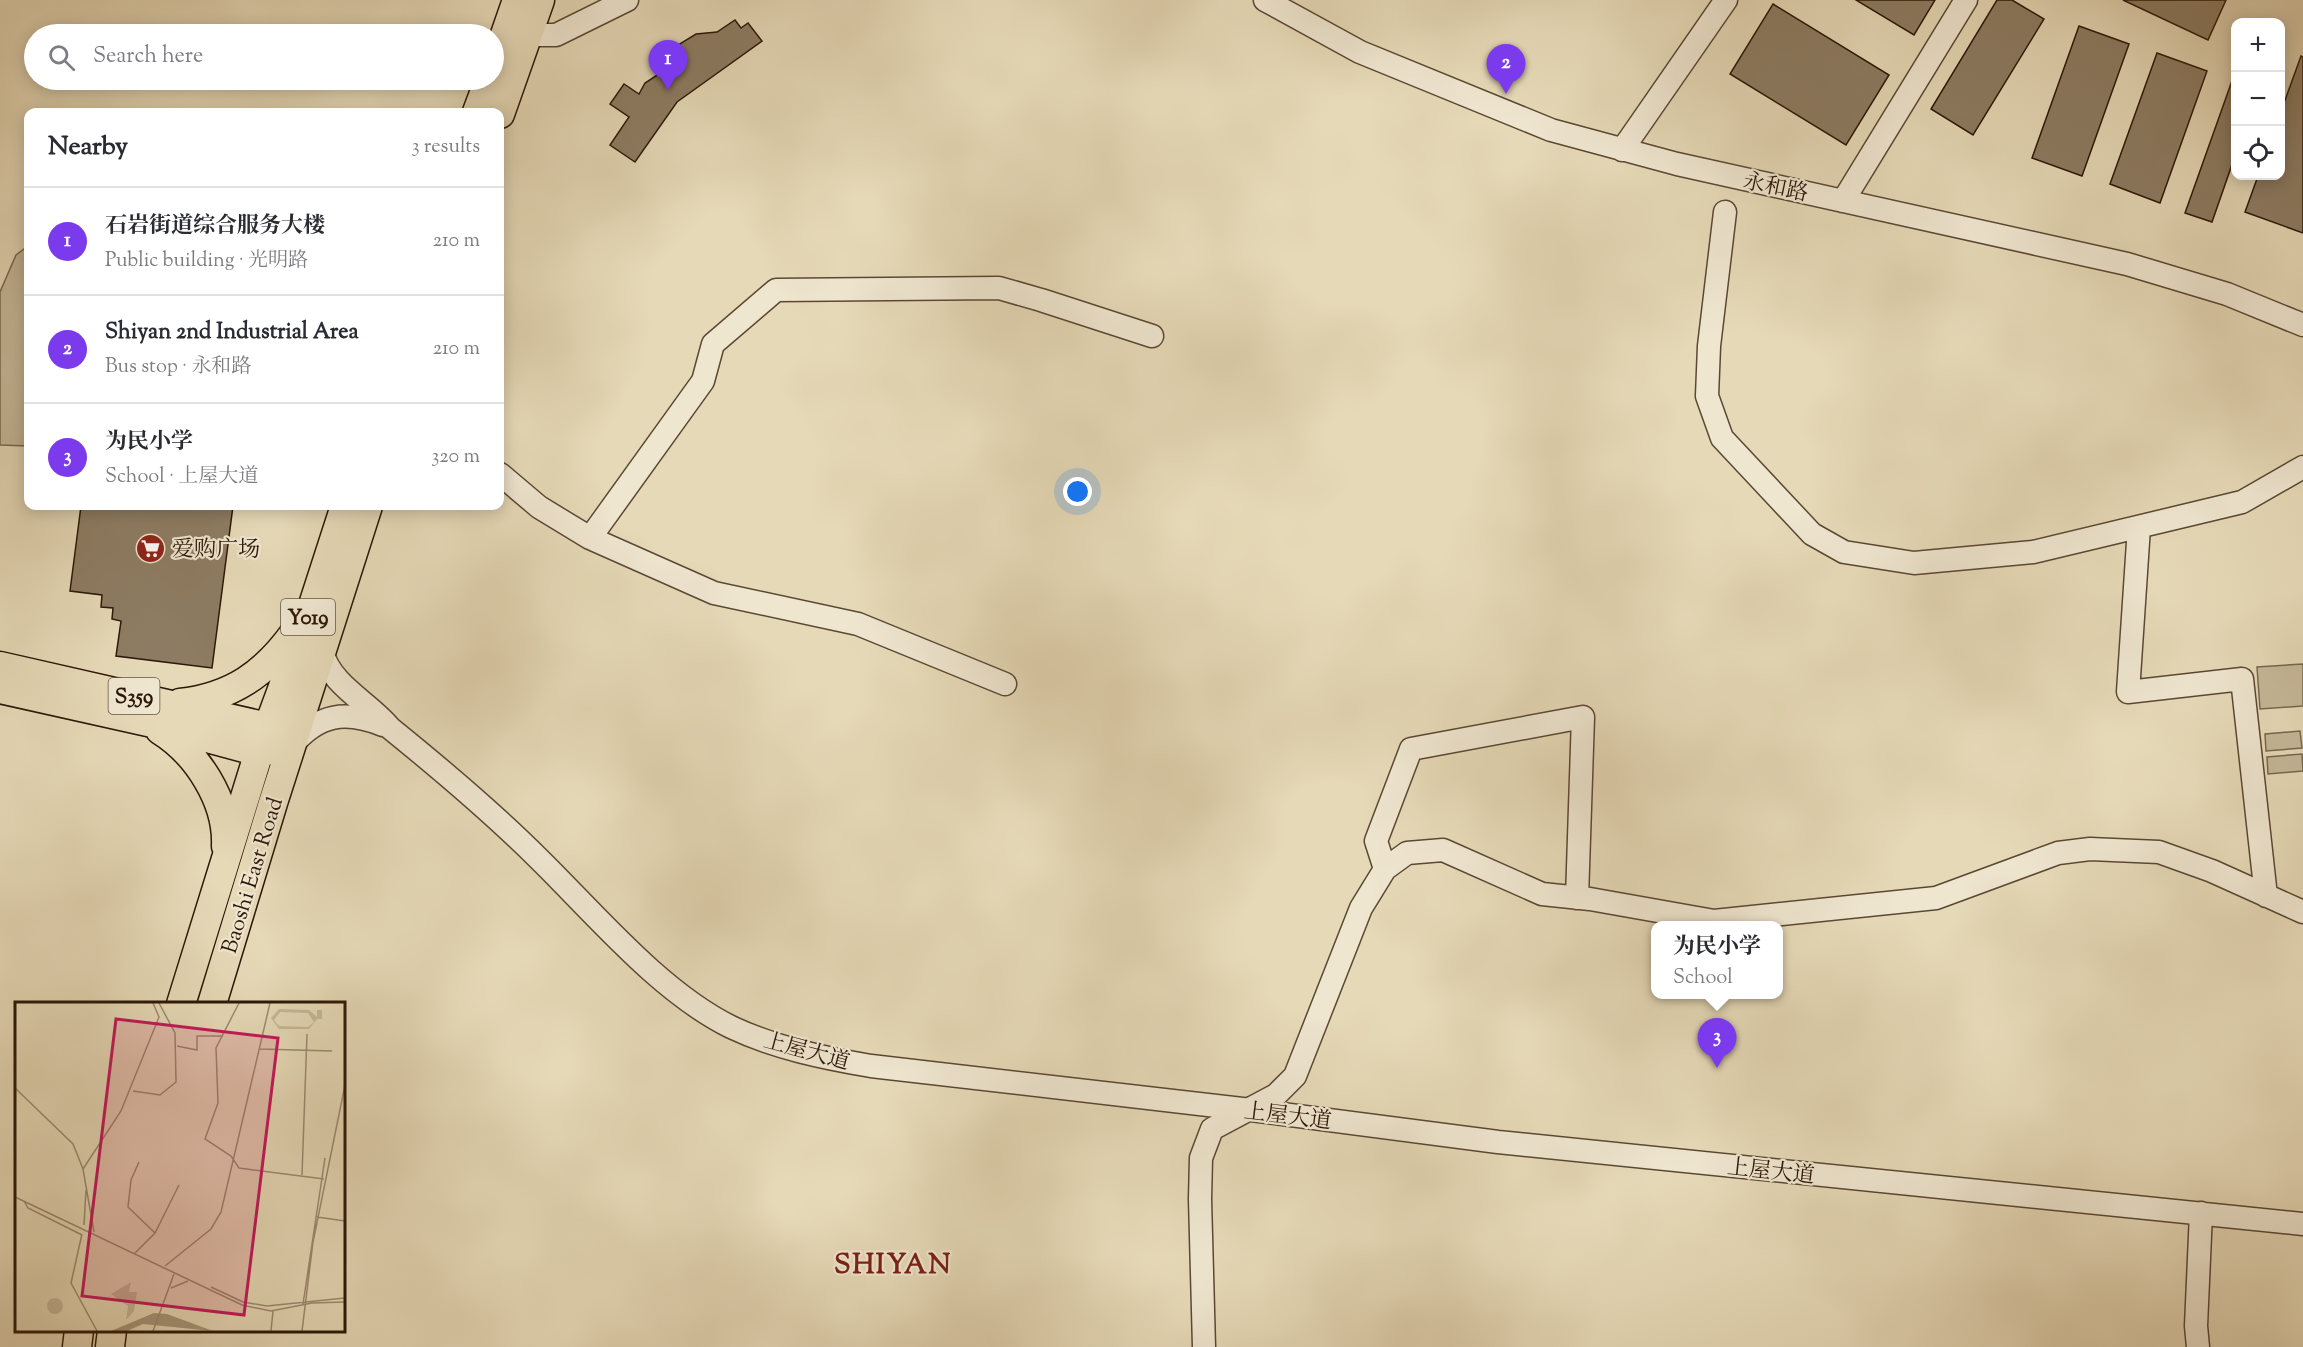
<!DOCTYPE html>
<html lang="en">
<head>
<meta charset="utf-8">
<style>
	body { margin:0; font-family:"Sorts Mill Goudy","Noto Serif SC",serif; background:#f7f7f7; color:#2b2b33 }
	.controls { position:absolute; right:18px; top:18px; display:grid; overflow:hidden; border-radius:12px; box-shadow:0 3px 15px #0003 }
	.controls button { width:54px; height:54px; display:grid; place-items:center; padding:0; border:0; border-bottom:2px solid #e1e1e2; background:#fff; color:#2b2b33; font:30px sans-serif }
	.you { position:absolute; left:1078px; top:492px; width:21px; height:21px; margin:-15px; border:4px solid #fff; border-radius:50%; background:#1a73e8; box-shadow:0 0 0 9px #1a73e833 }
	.badge { display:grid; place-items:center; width:39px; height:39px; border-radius:50%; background:#7c3aed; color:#fff; font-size:20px; font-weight:700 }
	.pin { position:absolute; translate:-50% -50px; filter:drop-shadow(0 2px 3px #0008) }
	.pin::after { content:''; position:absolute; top:32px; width:21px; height:18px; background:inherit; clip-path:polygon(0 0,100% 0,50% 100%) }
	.popup { position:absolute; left:1651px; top:921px; width:132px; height:78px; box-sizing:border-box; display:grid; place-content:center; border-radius:12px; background:#fff; filter:drop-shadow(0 2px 4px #0005); font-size:20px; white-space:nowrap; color:#7c7c81 }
	.popup b { font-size:22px; color:#2b2b33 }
	.popup::after { content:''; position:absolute; left:50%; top:100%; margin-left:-12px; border:12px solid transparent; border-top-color:#fff }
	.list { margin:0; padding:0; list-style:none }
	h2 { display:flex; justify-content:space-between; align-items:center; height:78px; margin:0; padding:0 24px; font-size:26px }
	h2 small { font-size:20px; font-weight:400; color:#7c7c81 }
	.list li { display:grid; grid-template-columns:39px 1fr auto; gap:18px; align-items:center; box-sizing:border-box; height:108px; padding:0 24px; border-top:2px solid #e1e1e2 }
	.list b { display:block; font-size:22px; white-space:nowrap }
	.list p { margin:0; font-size:20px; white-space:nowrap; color:#7c7c81 }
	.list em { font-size:20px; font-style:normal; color:#7c7c81 }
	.icon { flex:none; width:33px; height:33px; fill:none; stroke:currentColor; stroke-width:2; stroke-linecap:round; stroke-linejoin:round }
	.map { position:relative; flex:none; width:2303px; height:1347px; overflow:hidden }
	.search { position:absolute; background:#fff; box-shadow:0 3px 15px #0003; left:24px; top:24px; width:480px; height:66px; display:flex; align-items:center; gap:15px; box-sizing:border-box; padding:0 21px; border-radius:33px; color:#7c7c81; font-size:22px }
	.panel { position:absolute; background:#fff; box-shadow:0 3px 15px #0003; left:24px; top:108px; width:480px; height:402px; border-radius:12px }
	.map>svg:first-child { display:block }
	.green { fill:#c6b899; stroke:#796850; stroke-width:1.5 }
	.building { fill:#8d7c63; stroke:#2c1707; stroke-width:1.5 }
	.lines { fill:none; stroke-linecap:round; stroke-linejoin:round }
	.minor-casing { stroke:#5a4833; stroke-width:25 }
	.major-casing { stroke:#2c1707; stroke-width:31 }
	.minor { stroke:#efe6d0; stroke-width:22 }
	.major { stroke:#e6d9b7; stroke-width:28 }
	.labels { text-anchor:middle; stroke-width:4.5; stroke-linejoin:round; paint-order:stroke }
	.shield { fill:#efe6d0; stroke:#665543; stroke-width:1.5 }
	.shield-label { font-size:21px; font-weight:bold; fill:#2c1707 }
	.street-label { font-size:22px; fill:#2c1707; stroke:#efe6d0 }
	.poi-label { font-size:22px; fill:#2c1707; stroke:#efe6d0; text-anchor:start }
	.district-label { font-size:28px; font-weight:bold; letter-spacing:1.5px; fill:#7a1f14; stroke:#efe6d0 }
	.inset-road { fill:none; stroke:#9c8b71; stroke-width:1.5 }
	.view { fill:#c2185b; fill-opacity:0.15; stroke:#c2185b; stroke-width:3 }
	.inset-edge { fill:none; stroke:#2c1707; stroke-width:3 }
</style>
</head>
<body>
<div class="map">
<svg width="2303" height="1347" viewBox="0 0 2303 1347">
	<rect width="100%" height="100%" fill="#e6d9b7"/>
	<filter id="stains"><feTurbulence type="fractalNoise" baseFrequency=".00333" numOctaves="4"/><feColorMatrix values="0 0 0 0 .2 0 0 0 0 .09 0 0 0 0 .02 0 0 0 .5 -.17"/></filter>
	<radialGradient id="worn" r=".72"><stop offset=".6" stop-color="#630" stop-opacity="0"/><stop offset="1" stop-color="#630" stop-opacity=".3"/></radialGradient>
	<path class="green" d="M28,246V446L0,445V292L16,255Z
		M2303,664V706L2260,709L2257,667Z
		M2300,731L2302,748L2266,751L2265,734Z
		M2302,754L2303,771L2268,774L2267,757Z"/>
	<path class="building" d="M1856,0H1935L1914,35Z
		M1997,0H2012L2044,19L1973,135L1931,109Z
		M2123,0H2226L2208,40Z
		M1773,4L1889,75L1846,145L1730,74Z
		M735,20L741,28L748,23L762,41L677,102L635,162L610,145L629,117L610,104L624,84L639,94L645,83L662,72L665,62L678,45L696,34L717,32Z
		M2079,26L2129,44L2082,176L2032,158Z
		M2157,53L2207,71L2160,203L2110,184Z
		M2301,56L2303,57V233L2245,212L2258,176H2280V114Z
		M2233,78H2235V156L2212,222L2185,213Z
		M81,506H233L212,668L116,656L121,621L112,619L113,608L101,607L102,595L70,591Z"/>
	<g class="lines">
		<defs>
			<path id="minor" d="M1265,0L1360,52L1551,130L1677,164L2127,264L2227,294L2303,325
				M528,32L541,35H556L627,0
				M1622,150L1726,0
				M1843,201L1966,0
				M1725,212L1709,346L1707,396L1722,438L1812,534L1844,552L1914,563L2033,552L2242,502L2303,467
				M500,474L539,507L590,538L714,593L858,624L1005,684
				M2139,527L2128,692L2242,679L2266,896
				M590,538L703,381L713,344L776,290L999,288L1041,300L1152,336
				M322,651C330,685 370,703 390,728C442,770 493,813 540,860C596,915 660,992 731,1027C775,1048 824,1058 871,1066L1251,1110L1498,1142L2303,1224
				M292,745C319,714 345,710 383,725
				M1385,869L1376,841L1411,749L1583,717L1577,898
				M1204,1347L1200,1199L1201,1158L1212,1129L1276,1095L1295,1076L1361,908L1385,869L1407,853L1443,850L1542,894L1590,899L1714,921L1936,898L2058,853L2090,849L2159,852L2212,871L2303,912
				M2198,1347L2196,1326L2201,1213"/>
			<path id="major" d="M494,66L517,0
				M477,112L489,80
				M500,114L540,0
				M0,666L268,727L283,739
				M0,689L148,722L259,752L278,749
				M180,703C232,697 265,674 295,632
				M160,730C197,753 228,801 226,846
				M181,1004L259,752L312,608L345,506
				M212,1004L273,803L368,506
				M77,1347L79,1330
				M110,1347L112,1330"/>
		</defs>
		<use href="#minor" class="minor-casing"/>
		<use href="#major" class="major-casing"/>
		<use href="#minor" class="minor"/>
		<use href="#major" class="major"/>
	</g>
	<defs>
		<symbol id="supermarket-disc" viewBox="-11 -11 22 22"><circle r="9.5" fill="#8f2418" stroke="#efe6d0"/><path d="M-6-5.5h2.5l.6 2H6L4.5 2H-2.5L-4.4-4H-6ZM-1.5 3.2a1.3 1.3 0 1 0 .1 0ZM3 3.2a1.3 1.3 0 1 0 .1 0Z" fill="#fff"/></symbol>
	</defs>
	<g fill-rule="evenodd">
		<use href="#supermarket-disc" x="134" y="532" width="33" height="33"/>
	</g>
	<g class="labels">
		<g class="shield">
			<rect x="281" y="599" width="54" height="36" rx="4.5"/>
			<rect x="108.5" y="678" width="51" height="36" rx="4.5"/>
		</g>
		<g class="shield-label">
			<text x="308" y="624">Y019</text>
			<text x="134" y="703">S359</text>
		</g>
		<g class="street-label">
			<text transform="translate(1776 186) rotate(12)" y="8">永和路</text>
			<text transform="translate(251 875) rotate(-73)" y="8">Baoshi East Road</text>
			<text transform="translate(807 1050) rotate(15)" y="8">上屋大道</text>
			<text transform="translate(1288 1115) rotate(7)" y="8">上屋大道</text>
			<text transform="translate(1771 1170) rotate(6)" y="8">上屋大道</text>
		</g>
		<g class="poi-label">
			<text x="172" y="556">爱购广场</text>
		</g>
		<g class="district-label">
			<text x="893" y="1273">SHIYAN</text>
		</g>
	</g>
	<g transform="translate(15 1002)">
		<rect width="330" height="330" fill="#e6d9b7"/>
		<path d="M264,7L294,8L302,15V8H307V17H302L294,27H264L256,16ZM265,10L293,11L299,20L293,25L264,24L259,18ZM116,280L114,290H122L119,309L111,318L113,304L96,292ZM32 304a8 8 0 1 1 16 0a8 8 0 1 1-16 0Z" fill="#c6b899" fill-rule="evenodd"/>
		<path d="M139,311L152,312L198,329L128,322L112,329H96Z" fill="#a7977b"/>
		<path class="inset-road" d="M224,1L201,46L203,101L190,137L216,154L224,166L309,177M162,44L182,48V34H208M245,47L317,49M0,86L58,142L68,167L79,230M118,89L145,93L161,80L160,31L144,1M124,160L116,178L113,205L140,231M68,167L106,109L144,15L138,1M287,173L292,32M0,195L227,303L256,309L297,301L330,300M9,199L13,206L67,233M302,215L330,219M69,223L71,188M67,232L56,281L82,329M120,251L140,231L164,183M150,264L196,227L206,210L255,1M196,285L228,300L252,304L330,296M156,286L173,279M288,302L310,156M138,329L159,272M256,329L258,309M287,329L298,240L330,83"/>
		<path class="view" d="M101,17L263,36L229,313L67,294Z"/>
		<rect width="330" height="330" class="inset-edge"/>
	</g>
	<rect width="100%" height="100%" filter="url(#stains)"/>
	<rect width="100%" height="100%" fill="url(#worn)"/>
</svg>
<div class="controls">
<button>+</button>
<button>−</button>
<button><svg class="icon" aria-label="locate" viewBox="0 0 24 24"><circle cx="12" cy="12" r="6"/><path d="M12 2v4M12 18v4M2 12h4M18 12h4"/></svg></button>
</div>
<div class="you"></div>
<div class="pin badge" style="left:668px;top:90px">1</div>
<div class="pin badge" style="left:1506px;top:94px">2</div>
<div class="pin badge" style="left:1717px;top:1068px">3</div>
<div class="popup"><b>为民小学</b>School</div>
<div class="search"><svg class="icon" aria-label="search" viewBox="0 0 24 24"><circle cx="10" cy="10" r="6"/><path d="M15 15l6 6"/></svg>Search here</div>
<section class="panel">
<h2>Nearby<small>3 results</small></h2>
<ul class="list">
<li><span class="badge">1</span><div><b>石岩街道综合服务大楼</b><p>Public building · 光明路</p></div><em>210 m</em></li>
<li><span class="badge">2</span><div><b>Shiyan 2nd Industrial Area</b><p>Bus stop · 永和路</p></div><em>210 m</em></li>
<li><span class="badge">3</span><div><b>为民小学</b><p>School · 上屋大道</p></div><em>320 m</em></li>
</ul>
</section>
</div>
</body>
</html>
